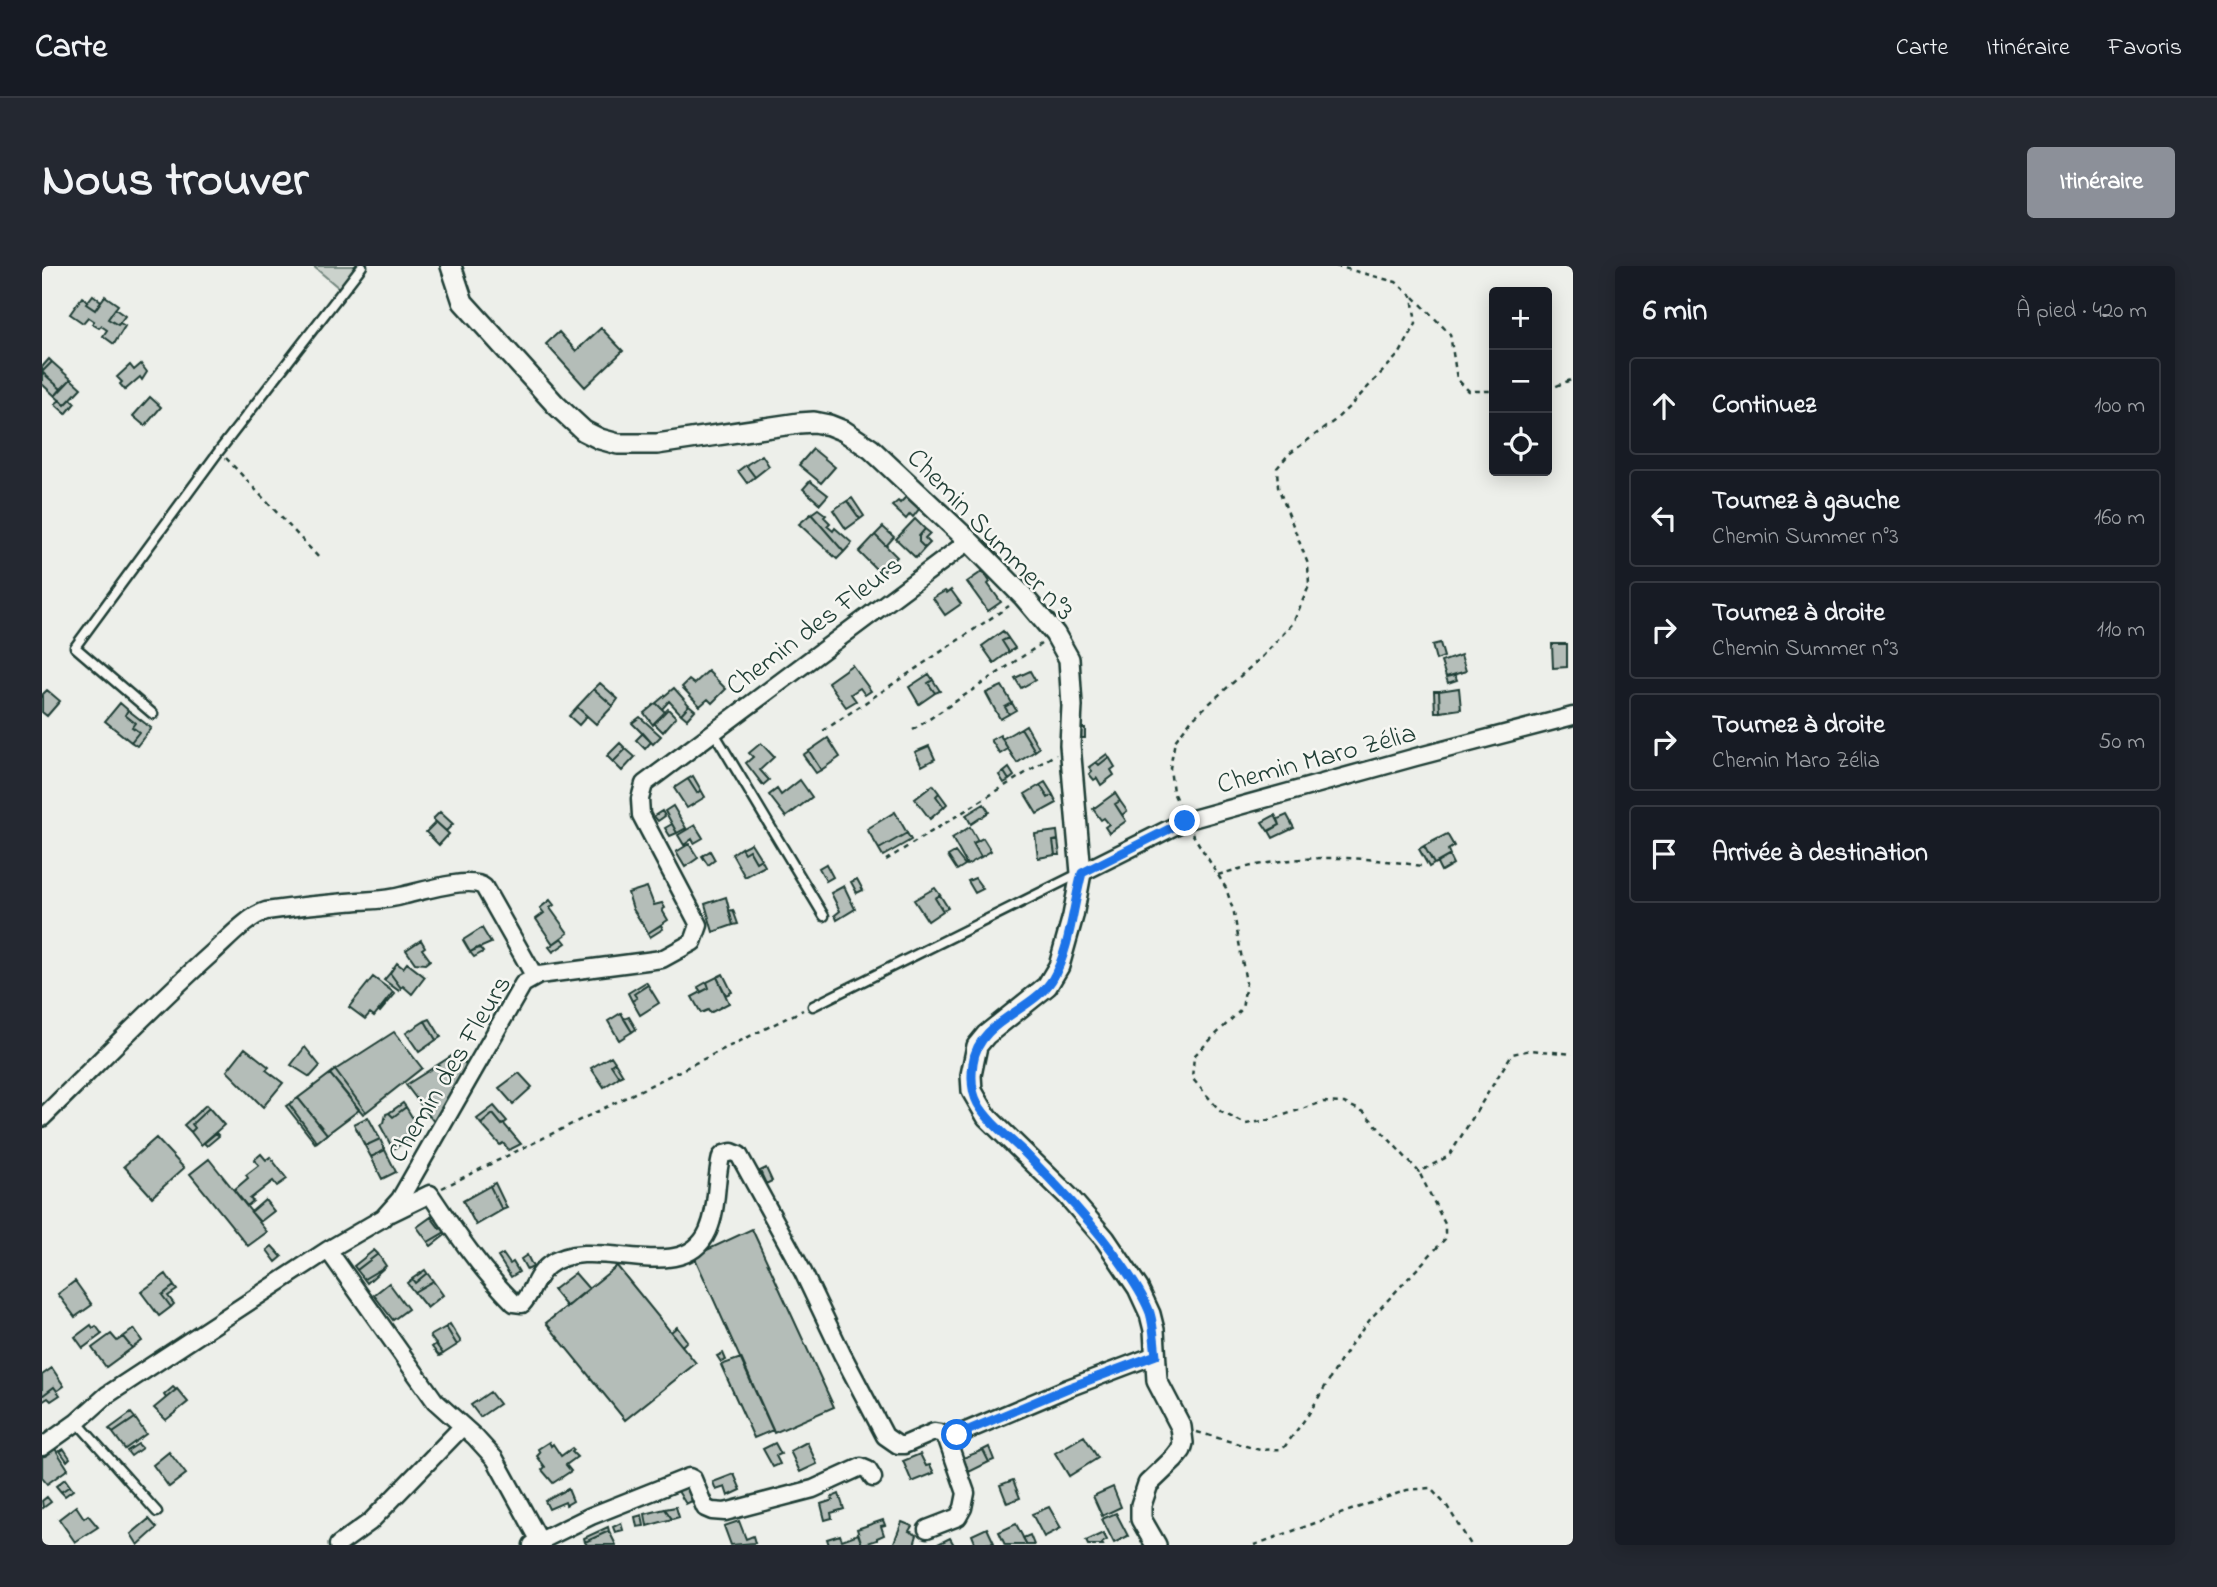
<!DOCTYPE html>
<html lang="fr">
<head>
<meta charset="utf-8">
<style>
	body { margin:0; font-family:"Indie Flower",sans-serif; background:#242831; color:#f1f3f6 }
	.controls { position:absolute; right:21px; top:21px; display:grid; overflow:hidden; border-radius:7px; box-shadow:0 4px 18px #0003 }
	.controls button { width:63px; height:63px; display:grid; place-items:center; padding:0; border:0; border-bottom:2px solid #363941; background:#171b24; color:#f1f3f6; font:35px sans-serif }
	.stop { position:absolute; width:21px; height:21px; margin:-16px; border:5px solid #1a73e8; border-radius:50%; background:#fff }
	.stop.end { background:#1a73e8; border-color:#fff; box-shadow:0 2px 7px #0008 }
	.list { margin:0; padding:0; list-style:none }
	h2 { display:flex; justify-content:space-between; align-items:center; height:91px; margin:0; padding:0 28px; font-size:30px }
	h2 small { font-size:23px; font-weight:400; color:#9ea1a6 }
	.list li { display:grid; grid-template-columns:46px 1fr auto; gap:21px; align-items:center; box-sizing:border-box; height:98px; margin:0 14px 14px; padding:0 14px; border:2px solid #363941; border-radius:7px }
	.list b { display:block; font-size:26px; white-space:nowrap }
	.list p { margin:0; font-size:23px; white-space:nowrap; color:#9ea1a6 }
	.list em { font-size:23px; font-style:normal; color:#9ea1a6 }
	.icon { flex:none; width:38px; height:38px; fill:none; stroke:currentColor; stroke-width:2; stroke-linecap:round; stroke-linejoin:round }
	.map { position:relative; flex:none; width:1531px; height:1279px; overflow:hidden; border-radius:7px }
	header { display:flex; align-items:center; gap:42px; box-sizing:border-box; height:98px; padding:0 35px; background:#171b24; border-bottom:2px solid #363941 }
	header strong { font-size:33px }
	nav { display:flex; gap:38px; margin-inline-start:auto; font-size:24px }
	.intro { display:flex; align-items:center; justify-content:space-between; box-sizing:border-box; height:168px; padding:0 42px }
	h1 { margin:0; font-size:49px }
	.button { padding:18px 32px; border-radius:7px; background:#8c9099; color:#fff; font-size:24px; font-weight:700 }
	main { display:flex; gap:42px; padding:0 42px }
	aside { flex:1; background:#171b24; border-radius:7px; box-shadow:0 4px 18px #0003 }
	.map>svg:first-child { display:block }
	.green { fill:#cbd2cc; stroke:#758880; stroke-width:2 }
	.building { fill:#b4bdb8; stroke:#1f3d34; stroke-width:2 }
	.lines { fill:none; stroke-linecap:round; stroke-linejoin:round }
	.service-casing { stroke:#1f3d34; stroke-width:13 }
	.minor-casing { stroke:#1f3d34; stroke-width:21 }
	.tertiary-casing { stroke:#1f3d34; stroke-width:24 }
	.path { stroke:#1f3d34; stroke-width:2.5; stroke-dasharray:5 5; stroke-linecap:butt }
	.service { stroke:#f6f6f2; stroke-width:8 }
	.minor { stroke:#f6f6f2; stroke-width:16 }
	.tertiary { stroke:#f6f6f2; stroke-width:19 }
	.route { stroke:#1a73e8; stroke-width:9 }
	.labels { text-anchor:middle; stroke-width:5; stroke-linejoin:round; paint-order:stroke }
	.street-label { font-size:28px; fill:#1f3d34; stroke:#f6f6f2 }
</style>
</head>
<body>
<header>
<strong>Carte</strong>
<nav><a>Carte</a><a>Itinéraire</a><a>Favoris</a></nav>
</header>
<div class="intro"><h1>Nous trouver</h1><a class="button">Itinéraire</a></div>
<main>
<div class="map">
<svg width="1531" height="1279" viewBox="0 0 1531 1279">
	<rect width="100%" height="100%" fill="#edefea"/>
	<filter id="ink" filterUnits="userSpaceOnUse"><feTurbulence type="fractalNoise" baseFrequency=".0143" numOctaves="2"/><feDisplacementMap in="SourceGraphic" scale="14" xChannelSelector="R" yChannelSelector="G"/><feConvolveMatrix kernelMatrix="1 2 1 2 8 2 1 2 1" color-interpolation-filters="sRGB"/></filter>
	<g filter="url(#ink)">
		<path class="green" d="M271,0H314L297,22Z"/>
		<path class="building" d="M51,29L59,35L53,44L44,38Z
			M63,30L76,39L66,53L76,59L78,57L83,60L72,78L61,70L65,64L59,60L57,62L50,58L52,55L46,51L41,57L28,48L40,31L46,35L44,38L53,44Z
			M73,43L83,50L76,59L66,53Z
			M559,62L581,85L543,121L504,78L517,66L534,85Z
			M7,93L10,96L0,106V101Z
			M10,96L29,113L19,123L0,106Z
			M99,98L105,106L100,114L98,111L83,124L78,118L80,116L75,111L88,99L92,104Z
			M0,106L19,123L13,130L0,118Z
			M29,113L39,122L23,139L13,130Z
			M108,131L119,141L103,160L91,150Z
			M29,133L33,137L24,148L13,138L18,134L23,139Z
			M771,183L793,201L779,217L757,199Z
			M720,189L727,200L713,211L704,199Z
			M704,199L713,211L705,217L696,205Z
			M768,215L786,229L778,238L761,223Z
			M864,231L877,243L871,251L868,248L864,253L850,240L856,235L858,237Z
			M810,232L822,250L818,253L805,235Z
			M805,235L818,253L804,263L791,244Z
			M776,243L784,249L782,251L788,257L785,260L791,265L793,262L810,277L802,286L769,248Z
			M769,248L802,286L795,293L757,258Z
			M873,253L883,263L877,270V276L883,282L874,292L854,273Z
			M841,261L852,271L844,280L833,269Z
			M883,263L888,267L883,272L888,277L883,282L877,276V270Z
			M833,269L855,291L839,308L817,286Z
			M941,305L948,316L946,318L959,336L946,345L925,316Z
			M909,324L919,338L903,349L891,332L903,325L905,327Z
			M961,365L966,372L960,375L967,386L952,397L940,380Z
			M966,372L973,382L967,386L960,375Z
			M1398,377L1402,391L1394,394L1390,379Z
			M1510,378H1525V401L1511,402Z
			M1419,389L1424,405L1404,411L1399,396Z
			M810,399L829,425L823,429L818,422L809,428L814,435L804,441L786,416Z
			M666,405L684,423L670,437L666,433L658,440L640,421L647,414L652,418Z
			M988,405L993,414L979,422L973,412Z
			M887,408L891,414L886,417L893,427L877,438L867,421Z
			M1413,409L1415,414L1406,417L1404,411Z
			M891,414L898,425L893,427L886,417Z
			M558,417L576,433L571,440L552,423Z
			M960,420L970,437L963,441L967,448L958,453L944,427Z
			M632,422L647,439L639,448L627,435L620,443L614,437Z
			M1417,422L1419,443L1398,446L1397,425Z
			M552,423L571,440L554,458L535,441Z
			M5,424L18,435L5,450L0,446V429Z
			M1392,425H1397L1398,446H1393Z
			M78,437L86,444L83,449L93,457L90,461L97,466L89,476L63,455Z
			M614,437L623,446L611,459L602,447Z
			M970,437L974,444L967,448L963,441Z
			M647,439L653,444L645,453L639,448Z
			M535,441L545,450L537,459L527,450Z
			M626,443L634,451L621,466L612,457Z
			M86,444L109,462L95,480L89,476L97,466L90,461L93,457L83,449Z
			M598,451L619,470L611,478L590,457Z
			M984,459L997,482L993,485L979,462Z
			M979,462L993,485L975,497L960,473Z
			M1036,462H1043V472H1036Z
			M601,467L609,476L603,483L594,474Z
			M958,469L966,483L958,488L949,474Z
			M786,472L798,491L779,504L767,485Z
			M578,477L584,483L571,496L565,490Z
			M719,477L732,491L718,504L727,514L721,519L704,497L711,491L707,487Z
			M887,480L893,493L880,500L873,486Z
			M584,483L593,491L580,505L571,496Z
			M767,485L779,504L774,507L761,489Z
			M1065,488L1067,491L1057,499L1054,496Z
			M1067,491L1073,501L1069,504L1072,509L1059,519L1055,512L1052,514L1047,508L1050,505L1047,501L1054,496L1057,499Z
			M967,502L972,510L967,514L962,506Z
			M962,506L967,514L962,517L957,509Z
			M651,510L659,524L655,527L646,513Z
			M646,513L655,527L659,524L663,531L645,542L632,522Z
			M758,514L770,531L744,551L727,529L735,523L739,529Z
			M1003,516L1011,529L1006,532L998,519Z
			M891,519L897,527L894,530L902,541L888,553L873,533Z
			M998,519L1006,532L1011,529L1015,537L995,548L983,528Z
			M897,527L905,538L902,541L894,530Z
			M1073,527L1078,535L1073,538L1084,555L1067,567L1063,561L1067,558L1062,552L1059,554L1051,543Z
			M1078,535L1085,545L1080,549L1073,538Z
			M942,538L947,546L929,558L924,549Z
			M631,540L644,562L635,567L623,545Z
			M620,545L623,550L616,555L612,550Z
			M398,546L411,558L404,565L391,553Z
			M853,546L865,567L837,583L825,563Z
			M1233,549L1238,559L1226,565L1220,556Z
			M1245,549L1252,562L1231,572L1227,565L1238,559L1236,553Z
			M394,556L407,568L397,579L384,566Z
			M630,558L635,567L628,570L623,562Z
			M653,559L661,572L652,577L650,573L642,579L636,569Z
			M928,561L936,575L931,577L939,591L925,599L910,572Z
			M1015,565L1016,574L1011,575L1013,589L996,592L993,568Z
			M865,567L869,574L841,590L837,583Z
			M1405,568L1412,580L1406,584L1408,589L1392,598L1382,580Z
			M941,572L949,585L939,591L931,577Z
			M1016,574L1018,589H1013L1011,575Z
			M709,577L719,593L714,596L707,584L702,587L699,582Z
			M647,578L656,592L643,601L634,586Z
			M1382,580L1392,598L1387,601L1377,583Z
			M699,582L702,587L707,584L714,596L719,593L723,600L703,611L690,588Z
			M668,585L673,594L666,599L660,590Z
			M913,586L923,599L915,604L906,590Z
			M1407,590L1411,598L1399,605L1395,597Z
			M784,598L791,611L784,615L777,602Z
			M933,612L941,623L933,627L926,615Z
			M815,613L821,624L815,627L809,616Z
			M802,620L813,643L795,654L793,649L798,645L789,627Z
			M605,621L612,639L620,637L623,642L620,644L626,654L606,667L591,643L586,627Z
			M893,622L898,629L893,632L901,645L886,655L872,634Z
			M898,629L906,642L901,645L893,632Z
			M684,631L691,659L671,666L663,638Z
			M508,634L512,639L508,642L526,667L511,678L494,653L502,647L498,642Z
			M691,644L696,658L691,659L687,645Z
			M619,659L621,663L608,671L606,667Z
			M440,662L449,677L428,686L421,674Z
			M520,672L524,677L511,686L507,681Z
			M379,674L383,681L380,683L388,694L383,698L373,697L364,684Z
			M437,681L441,686L432,691L428,686Z
			M355,697L361,702L365,697L383,711L370,728L361,720L359,722L348,707Z
			M348,707L359,722L357,725L342,714Z
			M681,708L690,726L684,729L675,711Z
			M331,711L351,726L332,750L328,747L323,753L307,741Z
			M675,711L687,737L668,747L666,744L659,747L650,731L667,722L665,716Z
			M604,716L606,719L592,728L595,732L590,735L586,727Z
			M665,716L667,722L659,726L656,721Z
			M606,719L617,737L598,749L590,735L595,732L592,728Z
			M351,726L353,728L338,746L337,745Z
			M579,747L590,766L577,774L566,755Z
			M587,751L594,763L590,766L582,753Z
			M388,753L399,771L394,774L383,755Z
			M383,755L394,774L377,786L364,767Z
			M352,766L380,802L324,846L293,804Z
			M263,781L278,800L268,811L249,799Z
			M203,782L227,801L224,804L241,817L221,841L185,805Z
			M416,786L427,804L395,860L364,819Z
			M569,790L573,796L569,799L577,811L562,821L549,802Z
			M573,796L581,809L577,811L569,799Z
			M293,804L324,846L321,848L288,808Z
			M477,807L490,821L471,838L457,822Z
			M288,808L317,844L285,868L256,832Z
			M256,832L285,868L275,876L247,838Z
			M361,837L364,841L351,851L347,847Z
			M247,838L275,876L273,877L244,840Z
			M164,839L167,842L150,858L153,862L149,866L142,859Z
			M452,840L465,855L460,859L451,848L439,858L435,853Z
			M364,841L376,861H370L368,866L361,870L365,875L351,883L338,859L342,857L344,848L347,847L351,851Z
			M167,842L182,859L159,879L149,866L153,862L150,858Z
			M451,848L460,859L462,858L479,878L467,884L461,877L458,879L439,858Z
			M326,851L338,873L323,880L312,858Z
			M174,867L177,870L165,880L162,877Z
			M114,872L142,902L110,931L82,900Z
			M338,873L343,884L329,891L323,880Z
			M343,884L354,906L340,913L329,891Z
			M219,888L224,894L228,891L245,913L235,920L231,915L208,933L211,935L205,940L192,924L206,912L204,909L217,899L212,894Z
			M167,893L225,966L206,980L148,908Z
			M724,902L730,915L724,918L718,905Z
			M453,917L465,942L460,944L448,920Z
			M448,920L460,944L434,959L421,935Z
			M223,934L232,945L218,956L209,946Z
			M392,948L401,961L398,963L389,951Z
			M389,951L398,963L401,961L405,965L386,976L375,961Z
			M710,963L792,1141L732,1167L652,990Z
			M405,965L406,967L389,980L386,976Z
			M230,980L240,991L234,996L225,984Z
			M332,984L336,988L315,1004L312,1000Z
			M336,988L344,1000L322,1013L315,1004Z
			M461,988L468,998L471,996L477,1006L469,1011L456,991Z
			M485,989L491,1001L485,1004L479,993Z
			M344,1000L325,1017L322,1013Z
			M575,1000L654,1097L583,1154L504,1057Z
			M383,1004L385,1007L373,1017L370,1013Z
			M385,1007L391,1015L372,1026L365,1017L370,1013L373,1017Z
			M533,1007L547,1023L525,1041L511,1024Z
			M124,1008L132,1020L120,1029L129,1041L117,1050L99,1026Z
			M33,1015L50,1039L33,1051L16,1028Z
			M391,1015L401,1029L385,1042L372,1026Z
			M347,1017L366,1043L351,1054L332,1029Z
			M132,1020L135,1024L126,1030L132,1038L129,1041L120,1029Z
			M408,1058L419,1076L415,1079L404,1061Z
			M49,1059L51,1062L54,1060L60,1068L41,1082L33,1071Z
			M404,1061L415,1079L401,1088L388,1070Z
			M635,1061L645,1075L640,1080L629,1066Z
			M92,1063L100,1075L90,1082L81,1071Z
			M69,1068L75,1075L81,1071L90,1082L64,1101L50,1082Z
			M394,1078L401,1088L397,1090L390,1081Z
			M681,1087L684,1094L679,1096L675,1090Z
			M699,1092L731,1164L712,1172L679,1099Z
			M10,1102L22,1120L15,1125L12,1121L0,1130V1109Z
			M12,1121L18,1129L9,1135L6,1132L0,1136V1130Z
			M131,1121L134,1124L124,1132L122,1129Z
			M135,1123L146,1136L124,1154L112,1142Z
			M448,1126L457,1138L438,1151L429,1139Z
			M89,1147L93,1152L71,1167L67,1163Z
			M93,1152L104,1168L83,1183L71,1167Z
			M1042,1170L1056,1192L1027,1210L1013,1187Z
			M507,1176L509,1180L511,1178L519,1190L530,1182L532,1184L530,1186L535,1191L524,1199L529,1205L511,1217L500,1204L503,1201L495,1190L498,1187L496,1183Z
			M765,1176L775,1198L758,1206L748,1185Z
			M733,1177L739,1188L734,1190L738,1198L731,1201L721,1183Z
			M96,1178L100,1182L89,1190L85,1185Z
			M12,1181L26,1203L5,1218L0,1212V1189Z
			M947,1181L952,1194L947,1196L941,1184Z
			M22,1183L28,1192L25,1195L18,1185Z
			M941,1184L947,1196L927,1206L921,1192Z
			M127,1186L144,1208L127,1221L111,1199Z
			M878,1188L884,1200L888,1199L892,1207L870,1216L861,1195Z
			M692,1208L699,1224L686,1230L683,1221L674,1224L671,1216Z
			M23,1213L28,1220L19,1226L14,1220Z
			M971,1214L978,1232L965,1237L958,1219Z
			M643,1218L652,1234L644,1238L634,1222Z
			M28,1220L31,1224L23,1230L19,1226Z
			M1071,1221L1079,1241L1060,1250L1051,1230Z
			M526,1223L531,1235L524,1239L523,1236L507,1243L503,1235Z
			M797,1228L802,1243L789,1247L790,1252L783,1254L779,1238L791,1234L790,1231Z
			M5,1231L9,1236L1,1242L0,1235Z
			M34,1240L42,1252L46,1249L56,1261L33,1276L17,1253Z
			M634,1241L637,1251L630,1253L623,1243Z
			M1007,1241L1019,1262L1002,1271L990,1248Z
			M623,1243L630,1253L605,1260L603,1248Z
			M1074,1247L1086,1270L1072,1277L1060,1253Z
			M600,1249L602,1260L595,1261L593,1251Z
			M107,1253L115,1262L96,1279L89,1268Z
			M841,1254L843,1259L839,1260L842,1269L835,1272V1274L820,1279L815,1263Z
			M697,1255L704,1273L711,1270L713,1277L689,1279L682,1260Z
			M860,1256L870,1260L867,1265L875,1269L872,1279H851Z
			M579,1257L581,1264L573,1266L571,1261Z
			M974,1258L985,1279H963L957,1266Z
			M566,1261L567,1265L543,1276L542,1272Z
			M945,1262L952,1277L934,1279L930,1269Z
			M567,1265L574,1279H545L543,1276Z
			M1061,1267L1065,1274L1060,1277L1061,1279H1046L1044,1275Z
			M816,1268L820,1279H787L785,1273L798,1269L800,1274Z
			M988,1269L992,1279H985L981,1272Z
			M908,1272L912,1279H894Z"/>
		<g class="lines">
			<defs>
				<path id="service" d="M111,448L33,381L177,185L320,0
					M671,465L782,650
					M771,740L1038,607
					M35,1156L115,1246"/>
				<path id="minor" d="M1039,607L1143,555L1374,491L1531,450
					M0,852C56,797 111,740 169,688C184,675 205,651 224,645C251,641 278,638 304,636C325,634 344,635 363,629C380,625 429,610 442,621L493,711
					M349,947L388,928C414,967 439,1004 472,1037L480,1038C491,1027 493,1009 507,999C551,966 640,1023 666,965C676,942 673,916 679,891L682,888L690,886L697,889L761,1006L800,1088L843,1170L856,1179H862L892,1166L898,1167L905,1173L924,1227L921,1242L916,1251L885,1263
					M286,984L393,1135L433,1171L453,1193L500,1279
					M905,1173L1026,1122L1113,1089
					M0,1181L35,1156L65,1129L286,984L341,952L358,933L481,718L497,709L620,693L651,676L657,659L599,549L598,533L602,518L927,275
					M296,1279L328,1256L421,1160
					M490,1279L549,1250L647,1211L651,1213L663,1242L670,1245L683,1246L771,1223L819,1201L826,1204L831,1212"/>
				<path id="tertiary" d="M409,0L421,36L514,139L542,165L558,173L576,178H615L757,157L772,156L787,159L802,165L829,183L927,275L981,330L1013,368L1027,393L1030,440L1028,479L1039,607L1031,650L1017,700L1005,720L944,769L935,780L929,809L930,825L945,851L1026,930L1063,973L1096,1022L1108,1048L1112,1064L1115,1115L1139,1161L1141,1177L1139,1184L1132,1193L1106,1218L1099,1239V1253L1114,1279"/>
			</defs>
			<use href="#service" class="service-casing"/>
			<use href="#minor" class="minor-casing"/>
			<use href="#tertiary" class="tertiary-casing"/>
			<path class="path" d="M1372,31L1408,68L1415,113L1427,125H1452
				M1505,124L1531,113
				M184,192L279,294
				M871,464L999,378
				M781,465L967,340
				M1138,542L1131,526L1128,502L1133,475L1151,452L1221,390L1251,357L1267,320L1266,298L1236,221L1235,202L1247,188L1292,155L1309,139L1358,87L1374,58L1370,30L1354,16L1294,0
				M1150,567L1184,622L1192,647L1204,717L1200,743L1152,790L1150,812L1179,846L1204,858L1227,854L1281,836L1302,837L1322,846L1377,906L1407,890L1470,788L1489,784L1531,788
				M844,594L1014,488
				M1176,609C1242,588 1311,588 1379,600
				M400,922L761,744
				M1155,1166L1218,1184L1241,1183L1266,1149L1307,1081L1330,1051L1403,973V958L1377,906
				M1212,1279L1365,1224L1388,1222L1405,1240L1429,1279"/>
			<use href="#service" class="service"/>
			<use href="#minor" class="minor"/>
			<use href="#tertiary" class="tertiary"/>
		</g>
	</g>
	<g class="lines" filter="url(#ink)">
		<path class="route" d="M915,1169L1026,1122L1114,1089C1112,1075 1112,1060 1108,1047C1102,1030 1091,1015 1081,1000C1053,959 1019,924 984,888C968,872 947,857 936,838C929,825 929,811 931,797C936,755 989,746 1010,714C1028,684 1031,640 1040,607L1143,555"/>
	</g>
	<g class="labels">
		<g class="street-label">
			<text transform="translate(950 267) rotate(46)" y="10">Chemin Summer n°3</text>
			<text transform="translate(771 358) rotate(-37)" y="10">Chemin des Fleurs</text>
			<text transform="translate(1274 491) rotate(-15)" y="10">Chemin Maro Zélia</text>
			<text transform="translate(406 802) rotate(-59)" y="10">Chemin des Fleurs</text>
		</g>
	</g>
</svg>
<div class="controls">
<button>+</button>
<button>−</button>
<button><svg class="icon" aria-label="locate" viewBox="0 0 24 24"><circle cx="12" cy="12" r="6"/><path d="M12 2v4M12 18v4M2 12h4M18 12h4"/></svg></button>
</div>
<div class="stop" style="left:915px;top:1169px"></div>
<div class="stop end" style="left:1143px;top:555px"></div>
</div>
<aside>
<h2>6 min<small>À pied · 420 m</small></h2>
<ul class="list">
<li><svg class="icon" aria-label="ahead" viewBox="0 0 24 24"><path d="M12 20V5M6 11l6-6 6 6"/></svg><div><b>Continuez</b></div><em>100 m</em></li>
<li><svg class="icon" aria-label="left" viewBox="0 0 24 24"><path d="M17 20v-9H6M10 6l-5 5 5 5"/></svg><div><b>Tournez à gauche</b><p>Chemin Summer n°3</p></div><em>160 m</em></li>
<li><svg class="icon" aria-label="right" viewBox="0 0 24 24"><path d="M7 20v-9h11M14 6l5 5-5 5"/></svg><div><b>Tournez à droite</b><p>Chemin Summer n°3</p></div><em>110 m</em></li>
<li><svg class="icon" aria-label="right" viewBox="0 0 24 24"><path d="M7 20v-9h11M14 6l5 5-5 5"/></svg><div><b>Tournez à droite</b><p>Chemin Maro Zélia</p></div><em>50 m</em></li>
<li><svg class="icon" aria-label="arrive" viewBox="0 0 24 24"><path d="M6 21V4h12l-3 4 3 4H6"/></svg><div><b>Arrivée à destination</b></div></li>
</ul>
</aside>
</main>
</body>
</html>
